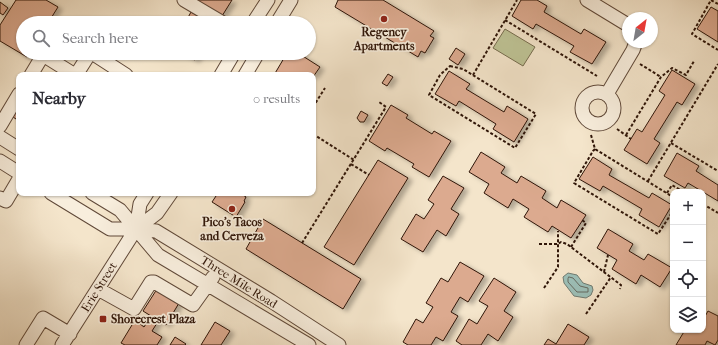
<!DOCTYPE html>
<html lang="en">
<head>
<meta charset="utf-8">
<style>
	body { margin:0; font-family:"IM FELL French Canon",serif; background:#f2f2f3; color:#2b2b33 }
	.controls { position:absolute; right:12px; bottom:12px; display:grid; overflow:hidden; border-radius:8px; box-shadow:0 1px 3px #0004 }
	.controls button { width:36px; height:36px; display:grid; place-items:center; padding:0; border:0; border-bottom:1px solid #e1e1e2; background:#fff; color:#2b2b33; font:20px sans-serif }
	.compass { position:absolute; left:622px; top:12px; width:36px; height:36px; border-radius:50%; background:#fff; box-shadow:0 1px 3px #0004; rotate:31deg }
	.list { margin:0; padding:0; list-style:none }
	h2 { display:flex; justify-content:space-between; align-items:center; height:52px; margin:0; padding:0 16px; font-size:17px }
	h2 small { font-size:13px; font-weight:400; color:#7c7c81 }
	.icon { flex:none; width:22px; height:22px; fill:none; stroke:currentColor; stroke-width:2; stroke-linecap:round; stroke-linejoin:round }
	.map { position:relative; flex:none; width:718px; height:345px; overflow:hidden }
	.search { position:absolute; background:#fff; box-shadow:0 1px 3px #0004; left:16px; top:16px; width:300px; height:44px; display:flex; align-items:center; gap:10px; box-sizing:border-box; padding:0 14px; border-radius:22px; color:#7c7c81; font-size:15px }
	.panel { position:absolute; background:#fff; box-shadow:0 1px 3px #0004; left:16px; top:72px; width:300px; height:124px; border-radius:8px }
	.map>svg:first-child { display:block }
	.green { fill:#bec395; stroke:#766c4e }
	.water { fill:#9cbfb7; stroke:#707b71 }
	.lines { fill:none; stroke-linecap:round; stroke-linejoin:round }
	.shore { stroke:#666a60; stroke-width:1 }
	.building { fill:#dcaa8f; stroke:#2f1508; filter:url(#shadow) }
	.minor-casing { stroke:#604939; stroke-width:15 }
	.path { stroke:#2f1508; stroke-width:2; stroke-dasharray:3 2; stroke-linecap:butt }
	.minor { stroke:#f8eedd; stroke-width:13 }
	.poi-dot { fill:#8f2418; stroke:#f8eedd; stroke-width:1.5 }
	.labels { text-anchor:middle; stroke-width:3.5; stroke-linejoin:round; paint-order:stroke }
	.poi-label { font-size:12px; font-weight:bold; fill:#2f1508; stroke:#f8eedd }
	.street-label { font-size:12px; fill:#2f1508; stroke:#f8eedd }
</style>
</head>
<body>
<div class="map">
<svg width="718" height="345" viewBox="0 0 718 345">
	<defs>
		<filter id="shadow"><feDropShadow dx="4.5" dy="2.5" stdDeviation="2" flood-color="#0004"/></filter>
	</defs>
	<rect width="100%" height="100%" fill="#f4e5cb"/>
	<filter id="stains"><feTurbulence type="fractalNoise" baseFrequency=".005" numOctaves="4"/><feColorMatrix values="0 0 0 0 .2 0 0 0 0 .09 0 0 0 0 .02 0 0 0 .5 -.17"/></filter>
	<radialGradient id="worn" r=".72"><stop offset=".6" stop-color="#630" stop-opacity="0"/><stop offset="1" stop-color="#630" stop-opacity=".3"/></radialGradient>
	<path class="green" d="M505,29L535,47L523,66L493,48Z"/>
	<path class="water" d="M568,273L577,275L583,283L592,286L593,290L591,295L586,298L574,296L564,283L563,277Z"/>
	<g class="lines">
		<path class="shore" d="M569,277L573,278L580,286L588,288V292H577L568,282V279Z"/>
	</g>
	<path class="building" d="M16,0H46L58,7L48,23H23V53H29L27,57L0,41V25Z
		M199,0H232L222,16L198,2Z
		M338,0H383L434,31L430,36L434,38L425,53L421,51L418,57L335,7Z
		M521,0H537L547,6L544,12L581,34L584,29L606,42L592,64L570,52L574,46L536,24L533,29L512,16Z
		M0,2L8,8L3,15L0,13Z
		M711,7L718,11V42L697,29Z
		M191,12L210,23H185Z
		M456,48L465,54L458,65L449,59Z
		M183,53H199L195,60Z
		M287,53H298L320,67L313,77V75H274Z
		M672,70L695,84L682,105L677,102L654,139L660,143L647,164L624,150L637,129L642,132L665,95L659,91Z
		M449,71L470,84L466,89L504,112L507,106L528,119L514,142L493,129L496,124L459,101L456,106L435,94Z
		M388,74L393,77L387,86L382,83Z
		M391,105L408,115L406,118L432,134L434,131L451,141L429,177L412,167L414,164L387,148L385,151L369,141Z
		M19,107V121L13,117Z
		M361,111L368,115L364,122H360L357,118Z
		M481,152L505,167L501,173L517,183L521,176L546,191L542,198L557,208L561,200L586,215L571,238L552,226L548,232L524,217L529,209L513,199L508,208L484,193L489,184L469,172Z
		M677,153L699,166L696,171L718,185V201L688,183L685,188L664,176Z
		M593,157L612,169L609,175L649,198L652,193L672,205L659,227L639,215L642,209L603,186L600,191L579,179Z
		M378,160L408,178L354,265L324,247Z
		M443,176L464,188L451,209L459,214L446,236L437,230L423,252L401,239L416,214L424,219L434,204L428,200Z
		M218,193H240L246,197L244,201L245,202L236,217L212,202Z
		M263,219L361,279L343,309L246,249Z
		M608,229L633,244L629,251L644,260L648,254L672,268L660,287L641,275L636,284L612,269L617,260L597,248Z
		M460,262L484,276L468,302L460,297L451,312L458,316L443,341L436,337L431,345H408L403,342L416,319L423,323L433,307L426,303L441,278L448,282Z
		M494,278L516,292L504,311L513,317L498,341L488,334L481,345H462L456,341L469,319L477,324L488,306L479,301Z
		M157,289L179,303L166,325L159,320L152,331L162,337L157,345H125L121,343L135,320L144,327L151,316L143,311Z
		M708,311L718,316V340L715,345L707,341L705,345H676L685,330H703V320Z
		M215,322L230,331L221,345H201Z
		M568,324L589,337L584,345H544L548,339L556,344Z
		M175,337L186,344L185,345H170Z"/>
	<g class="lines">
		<defs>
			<path id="minor" d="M184,0L223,23
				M587,0L628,25
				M253,23L268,0
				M277,23L291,0
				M92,53L126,75
				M31,75L43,55L75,75
				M76,75L90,53
				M221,75L234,53
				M245,75L258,53
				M582 108a16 16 0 1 1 32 0a16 16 0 1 1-32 0Z
				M607,94L633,50L636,42
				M0,126L19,94
				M0,137L19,149
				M0,161L19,173
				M51,193L110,229H136
				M92,193L120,210L136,229
				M0,198L6,201L19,179
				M136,229L157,213L171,193
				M98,289L134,309L151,282H154L193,305L213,277
				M26,345L43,318L70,334
				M62,345L136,229L140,204L147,193
				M309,345L158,255L136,229L156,231L271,301L339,345"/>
		</defs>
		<use href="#minor" class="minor-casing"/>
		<path class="path" d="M718,4L711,0L692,34L718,50
			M505,20L597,76
			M640,64L661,77
			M450,66L463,69L536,114L515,148L429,95L440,75Z
			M473,75L517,0
			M313,107L325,88
			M617,129L631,139
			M313,134L354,160
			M591,135L595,149L673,197
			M626,135L661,77L672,68L686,75L694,61
			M671,143L718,171
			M595,149L593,151L574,183L658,234L673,211
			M351,164L369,175
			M648,181L718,64
			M667,193L672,185L684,192
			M703,204L718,213
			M302,243L386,107L379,102
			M539,244H558L561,242L567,244L621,285L620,289
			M571,247L586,223L582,220
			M604,272L608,255
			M544,288L558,267V231
			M586,314L611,277"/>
		<use href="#minor" class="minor"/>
	</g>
	<g class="poi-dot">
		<circle cx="384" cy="19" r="4"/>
		<circle cx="232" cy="209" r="4"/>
		<rect x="99" y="315" width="8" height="8" rx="2"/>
	</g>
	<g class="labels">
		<g class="poi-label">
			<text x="384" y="36">Regency<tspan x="384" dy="14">Apartments</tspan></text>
			<text x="232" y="226">Pico's Tacos<tspan x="232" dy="14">and Cerveza</tspan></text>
			<text x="111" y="323" text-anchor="start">Shorecrest Plaza</text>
		</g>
		<g class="street-label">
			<text transform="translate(239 282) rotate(32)" y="4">Three Mile Road</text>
			<text transform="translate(99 287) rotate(-58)" y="4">Erie Street</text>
		</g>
	</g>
	<rect width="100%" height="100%" filter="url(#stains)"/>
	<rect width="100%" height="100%" fill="url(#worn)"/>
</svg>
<div class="controls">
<button>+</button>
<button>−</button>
<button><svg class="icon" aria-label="locate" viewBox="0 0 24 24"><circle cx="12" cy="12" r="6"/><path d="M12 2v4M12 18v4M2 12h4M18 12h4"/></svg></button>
<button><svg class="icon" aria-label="layers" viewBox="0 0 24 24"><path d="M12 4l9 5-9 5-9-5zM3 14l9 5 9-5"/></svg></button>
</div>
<svg class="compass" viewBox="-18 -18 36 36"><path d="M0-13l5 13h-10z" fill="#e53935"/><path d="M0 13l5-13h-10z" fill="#7c7c81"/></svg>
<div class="search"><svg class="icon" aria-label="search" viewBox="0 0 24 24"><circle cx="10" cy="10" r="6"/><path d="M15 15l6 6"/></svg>Search here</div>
<section class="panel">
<h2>Nearby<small>0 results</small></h2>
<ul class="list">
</ul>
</section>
</div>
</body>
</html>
